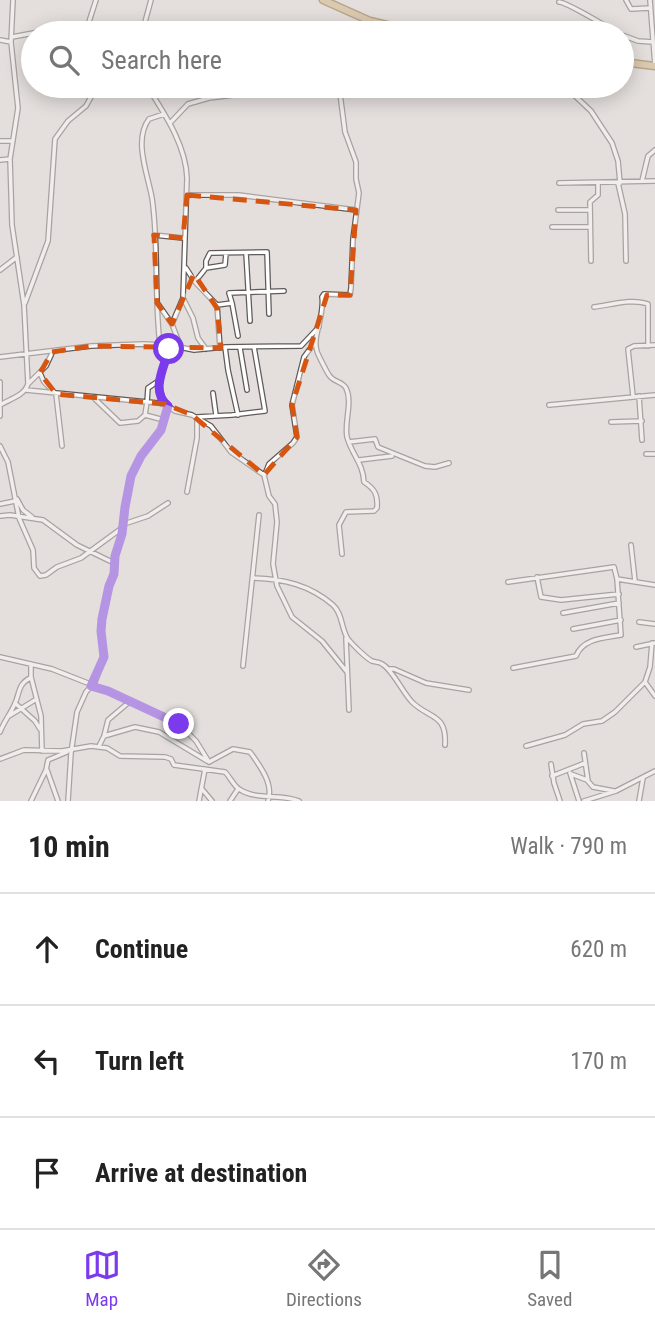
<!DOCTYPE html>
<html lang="en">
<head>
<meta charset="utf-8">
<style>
	body { margin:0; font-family:"Roboto Condensed",sans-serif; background:#f6f6f6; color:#222 }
	.stop { position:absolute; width:21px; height:21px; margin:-16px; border:5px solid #7c3aed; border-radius:50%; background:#fff }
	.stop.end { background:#7c3aed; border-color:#fff; box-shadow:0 2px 7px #0008 }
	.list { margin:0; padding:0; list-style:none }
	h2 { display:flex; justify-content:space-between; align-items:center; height:91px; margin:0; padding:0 28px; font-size:30px }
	h2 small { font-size:23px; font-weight:400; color:#767676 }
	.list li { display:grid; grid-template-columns:46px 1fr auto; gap:21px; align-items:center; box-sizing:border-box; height:112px; padding:0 28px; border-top:2px solid #e0e0e0 }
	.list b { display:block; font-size:26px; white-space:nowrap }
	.list em { font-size:23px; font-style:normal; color:#767676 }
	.icon { flex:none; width:38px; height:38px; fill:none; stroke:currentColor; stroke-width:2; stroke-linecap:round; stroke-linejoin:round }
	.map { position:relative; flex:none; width:655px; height:801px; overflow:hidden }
	.search { position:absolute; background:#fff; box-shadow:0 4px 18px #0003; left:21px; right:21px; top:21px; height:77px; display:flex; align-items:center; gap:18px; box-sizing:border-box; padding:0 24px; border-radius:38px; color:#767676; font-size:26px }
	.sheet { height:427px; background:#fff }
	nav { display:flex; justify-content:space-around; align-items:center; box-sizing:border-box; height:98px; border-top:2px solid #e0e0e0; background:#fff; font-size:19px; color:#767676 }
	nav a { display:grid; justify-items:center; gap:4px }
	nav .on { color:#7c3aed }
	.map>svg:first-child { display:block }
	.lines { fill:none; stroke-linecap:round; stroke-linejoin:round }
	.minor-casing { stroke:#605b59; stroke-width:6 }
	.primary-casing { stroke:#866329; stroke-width:9 }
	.minor { stroke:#fff; stroke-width:3.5 }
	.primary { stroke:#d0b17b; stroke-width:6 }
	.route { stroke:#7c3aed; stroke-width:9 }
	.marked { fill:none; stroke:#d65510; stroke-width:5; stroke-dasharray:14 9; stroke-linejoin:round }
</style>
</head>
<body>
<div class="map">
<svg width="655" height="801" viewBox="0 0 655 801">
	<rect width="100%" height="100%" fill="#e4dfdc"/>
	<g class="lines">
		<defs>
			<path id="minor" d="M626,0L631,9L650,8
				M650,0L655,66
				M559,2C567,2 607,27 618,33
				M86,31L96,0
				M142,33L151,0
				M622,35L638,41L653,42
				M12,37L39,32L142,30
				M0,40L11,42
				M147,86C164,113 186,145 187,178L183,298L193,318L198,338L206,349
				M339,86L345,132L356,162V179L359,193L353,239L351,288L350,295L324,294L322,297C325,315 312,337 317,351C317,353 328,374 329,375C333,382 342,381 346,388C353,402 344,422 347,437C352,455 363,463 364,482C375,489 378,495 377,508L374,511L346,512L339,525L342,554
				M578,86L573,89V94L591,111L612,143L618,161L620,183
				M170,123L188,104L209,98L267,91L288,93L340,90
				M0,141H13
				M0,160L10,159
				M642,181L648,156L655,150
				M559,183L655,181
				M618,183L625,214L626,261
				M187,195H239L356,210
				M558,210H590
				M552,227H589
				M154,235L183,238
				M246,253L250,321
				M591,261L590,202L598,195V184
				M186,268L195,282L217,305L220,348
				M206,268L225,265L226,253
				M0,270L17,257
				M195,282L206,268V261L210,253L267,252L269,314
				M25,303L48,241L55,139L68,121L86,106L97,86
				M232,303L238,336
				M158,304L172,324L181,348
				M217,305L232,303L229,293L284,291
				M594,307C610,305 633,298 648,304V346
				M172,324L183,298
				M160,345C154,296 159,246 152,198C148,175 133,140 149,119L164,114
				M225,347L228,370L238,415
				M240,348L247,390
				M0,357L91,346L143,344L169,345L194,350L225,347L301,346L319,327
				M40,373L44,382L56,394L62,446
				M0,382V416
				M28,384L46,366L52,353
				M26,390L158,403L168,406L175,411L192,415L211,426L231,452L264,475L269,496L275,504L277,522L273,564L277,586L292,617L322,641L347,672
				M213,393L216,415
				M633,396L628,349L634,346L655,345
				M639,396L642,440
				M95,399L120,423L138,421L145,415L164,420
				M147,402L148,388L160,380
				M164,403C152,385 166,365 169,345
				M0,405C10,399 24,396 28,384L24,305L12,225L10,159L18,108L11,42L13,0
				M549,405L655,395
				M145,415L147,402
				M611,422L642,421
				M349,442L375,439L378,447L425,466L435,467L449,463
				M0,446L8,462L19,518L33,550L34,568L40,576L46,575L57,567L81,558L122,528
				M646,454H655
				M359,460L392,456
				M265,474L269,464L293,443L297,437L292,405L304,357L315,342
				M187,492L197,438V417L232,415L265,411L254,347
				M17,499L23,510L32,517
				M0,504L15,501
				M0,516L10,515L43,520L77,545L114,563
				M124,524L148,516L168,503
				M631,545L635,581
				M537,577L541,597L561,600L619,594
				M253,578C284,579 310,585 333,605C343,614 341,629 348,639C352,644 367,659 372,661C374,662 380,662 382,664C392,669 403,693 412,702C429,719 447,713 445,745
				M508,582L614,567L617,579L655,585
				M563,613L619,603
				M639,622L655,624
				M573,629L621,620
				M346,638L349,710
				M636,647L655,643
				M0,657L52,669L108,691L179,724L196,741L209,762
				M31,664V677L41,716L42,751
				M243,666L259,515
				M513,668L576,656C583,638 605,638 621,635L617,579
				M388,669H394L426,683L469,690
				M645,682L655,696
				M15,703L35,721L40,729
				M9,716L35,700
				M0,732C4,721 12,712 16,701C20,690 19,684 30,678
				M104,736L108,720L128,703
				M99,746L104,736L135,727L159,732L207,761
				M526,746L565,735L583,724L602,721L615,712L645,682L650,667L652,643
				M584,753L588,781
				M0,759L24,750L62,751L91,746L107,748L120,756L165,757L171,759L174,765L225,772C230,777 234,786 239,789C257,801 280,793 299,801
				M209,762L233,749L250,752C260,766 274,784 268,801
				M551,764L554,783L560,801
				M47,770L58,801
				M570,773L579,801
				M571,774L587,780L593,787L614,791
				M552,776L585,763
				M202,789L212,801
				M31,801L46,770L48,760L67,752
				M68,801L71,753L77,712L86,692L95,682L104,657L101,631L102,619L109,586L114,574L115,556L122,533L131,476L141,456L161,430L168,407
				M199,801L205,769
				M230,801L238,789
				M584,801L616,791L655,771
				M639,801L643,778"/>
			<path id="primary" d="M323,0L370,21L421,33
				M622,62L655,66"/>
		</defs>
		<use href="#minor" class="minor-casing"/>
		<use href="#primary" class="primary-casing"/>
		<use href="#minor" class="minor"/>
		<use href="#primary" class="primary"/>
	</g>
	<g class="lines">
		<path class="route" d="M169,349C164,368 150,391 168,406L161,430L141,456L131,476L125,507L122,534L115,556L114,574L109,586L102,619L101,631L104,657L91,686L108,691L179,724"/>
	</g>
	<path d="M0 0H655V801H0ZM187,195L356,210L350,295H327L292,405L297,437L264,475L192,415L165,404L56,394L40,373L52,352L91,346L221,348L217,308L194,274L172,324L157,303L154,235L183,238Z" fill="#e4dfdc" fill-opacity=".55" fill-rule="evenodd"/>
	<path class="marked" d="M187,195L356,210L350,295H327L292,405L297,437L264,475L192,415L165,404L56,394L40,373L52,352L91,346L221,348L217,308L194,274L172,324L157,303L154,235L183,238Z"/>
</svg>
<div class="stop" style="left:169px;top:349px"></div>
<div class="stop end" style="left:179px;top:724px"></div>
<div class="search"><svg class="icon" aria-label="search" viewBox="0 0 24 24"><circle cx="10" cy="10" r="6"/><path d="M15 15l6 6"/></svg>Search here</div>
</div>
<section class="sheet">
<h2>10 min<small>Walk · 790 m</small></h2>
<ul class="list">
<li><svg class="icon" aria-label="ahead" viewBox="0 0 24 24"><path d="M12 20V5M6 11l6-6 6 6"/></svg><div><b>Continue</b></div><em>620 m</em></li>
<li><svg class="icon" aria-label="left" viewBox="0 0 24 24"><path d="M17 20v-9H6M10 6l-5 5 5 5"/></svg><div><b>Turn left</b></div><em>170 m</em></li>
<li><svg class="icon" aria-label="arrive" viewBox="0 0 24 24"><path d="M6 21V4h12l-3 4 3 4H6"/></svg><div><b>Arrive at destination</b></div></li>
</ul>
</section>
<nav>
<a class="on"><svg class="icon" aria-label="map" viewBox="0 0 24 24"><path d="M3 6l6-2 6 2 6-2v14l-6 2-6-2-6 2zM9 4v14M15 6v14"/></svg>Map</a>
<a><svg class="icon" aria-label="directions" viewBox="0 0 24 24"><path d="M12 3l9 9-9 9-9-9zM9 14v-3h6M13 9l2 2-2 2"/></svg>Directions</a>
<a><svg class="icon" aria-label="saved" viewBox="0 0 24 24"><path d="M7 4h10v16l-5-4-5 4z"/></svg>Saved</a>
</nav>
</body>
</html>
